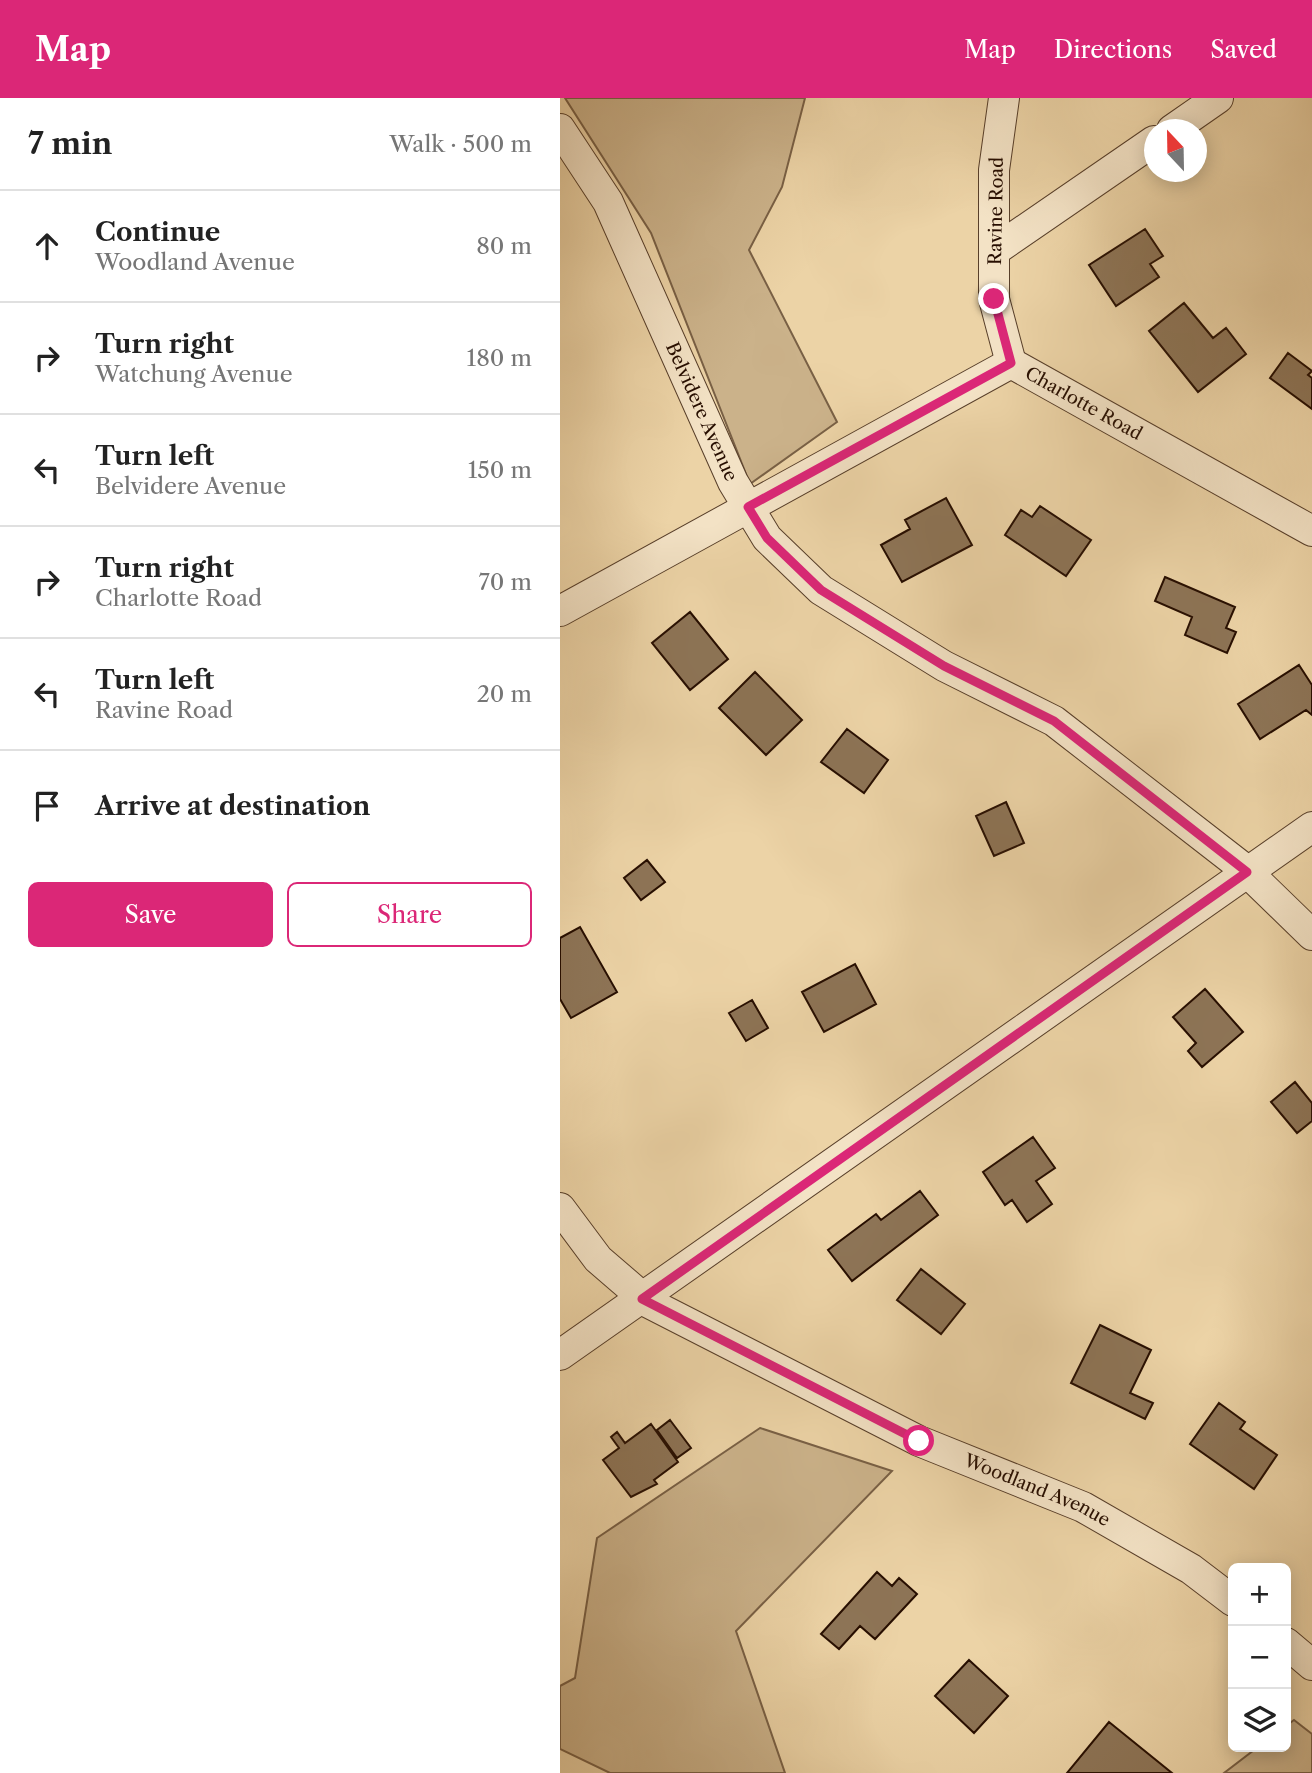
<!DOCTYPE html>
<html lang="en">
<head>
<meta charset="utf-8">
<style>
	body { margin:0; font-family:"Libre Caslon Text",serif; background:#f2f2f2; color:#222 }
	.controls { position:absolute; right:21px; bottom:21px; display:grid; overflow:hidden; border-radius:10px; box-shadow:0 4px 18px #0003 }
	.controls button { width:63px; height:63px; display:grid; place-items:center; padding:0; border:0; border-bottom:2px solid #e0e0e0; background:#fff; color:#222; font:35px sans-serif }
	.compass { position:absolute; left:584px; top:21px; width:63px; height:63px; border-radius:50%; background:#fff; box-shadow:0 4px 18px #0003; rotate:338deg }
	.stop { position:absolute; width:21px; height:21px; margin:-16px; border:5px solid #db2777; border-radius:50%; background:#fff }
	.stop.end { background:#db2777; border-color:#fff; box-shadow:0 2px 7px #0008 }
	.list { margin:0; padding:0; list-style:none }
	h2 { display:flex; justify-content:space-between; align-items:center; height:91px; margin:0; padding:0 28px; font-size:30px }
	h2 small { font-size:23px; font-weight:400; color:#767676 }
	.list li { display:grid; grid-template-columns:46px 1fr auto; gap:21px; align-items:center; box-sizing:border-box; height:112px; padding:0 28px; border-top:2px solid #e0e0e0 }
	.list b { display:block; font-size:26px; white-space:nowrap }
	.list p { margin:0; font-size:23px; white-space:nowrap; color:#767676 }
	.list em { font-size:23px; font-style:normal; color:#767676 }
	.actions { display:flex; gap:14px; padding:21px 28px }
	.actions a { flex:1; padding:16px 0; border:2px solid #db2777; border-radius:10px; text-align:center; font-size:24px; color:#db2777 }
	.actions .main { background:#db2777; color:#fff }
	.icon { flex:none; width:38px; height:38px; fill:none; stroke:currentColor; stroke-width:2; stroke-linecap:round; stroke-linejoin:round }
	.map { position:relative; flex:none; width:752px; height:1675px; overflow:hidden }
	header { display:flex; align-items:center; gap:42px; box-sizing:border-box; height:98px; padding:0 35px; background:#db2777; color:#fff }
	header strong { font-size:33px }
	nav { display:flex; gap:38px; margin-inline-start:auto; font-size:24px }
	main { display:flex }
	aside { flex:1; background:#fff }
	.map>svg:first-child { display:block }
	.green { fill:#cbb28a; stroke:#796045; stroke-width:2 }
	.building { fill:#8d7456; stroke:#270e00; stroke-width:2 }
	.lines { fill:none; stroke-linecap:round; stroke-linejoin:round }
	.minor-casing { stroke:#583f2a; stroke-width:32 }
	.minor { stroke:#f3e2c5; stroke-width:30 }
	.route { stroke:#db2777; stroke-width:9 }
	.labels { text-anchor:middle; stroke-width:6; stroke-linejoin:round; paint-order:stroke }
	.street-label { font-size:18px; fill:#270e00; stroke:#f3e2c5 }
</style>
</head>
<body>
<header>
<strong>Map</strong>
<nav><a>Map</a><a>Directions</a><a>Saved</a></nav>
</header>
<main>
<aside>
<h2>7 min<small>Walk · 500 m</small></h2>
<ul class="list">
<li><svg class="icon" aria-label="ahead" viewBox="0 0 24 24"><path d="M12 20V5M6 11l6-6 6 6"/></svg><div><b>Continue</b><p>Woodland Avenue</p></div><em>80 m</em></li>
<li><svg class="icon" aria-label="right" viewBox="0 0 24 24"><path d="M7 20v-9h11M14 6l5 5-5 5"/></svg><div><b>Turn right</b><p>Watchung Avenue</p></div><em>180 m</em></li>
<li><svg class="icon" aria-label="left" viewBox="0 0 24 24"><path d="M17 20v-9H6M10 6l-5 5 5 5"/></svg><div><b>Turn left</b><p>Belvidere Avenue</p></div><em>150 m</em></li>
<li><svg class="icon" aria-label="right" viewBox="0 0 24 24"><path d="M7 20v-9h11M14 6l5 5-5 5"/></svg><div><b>Turn right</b><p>Charlotte Road</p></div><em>70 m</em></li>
<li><svg class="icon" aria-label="left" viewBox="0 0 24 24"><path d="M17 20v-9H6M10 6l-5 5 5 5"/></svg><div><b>Turn left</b><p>Ravine Road</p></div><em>20 m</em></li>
<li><svg class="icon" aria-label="arrive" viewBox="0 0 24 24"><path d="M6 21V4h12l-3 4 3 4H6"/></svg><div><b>Arrive at destination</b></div></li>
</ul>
<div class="actions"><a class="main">Save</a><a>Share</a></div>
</aside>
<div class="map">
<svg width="752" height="1675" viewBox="0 0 752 1675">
	<rect width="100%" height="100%" fill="#ecd3a6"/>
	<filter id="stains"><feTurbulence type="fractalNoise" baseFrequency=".00286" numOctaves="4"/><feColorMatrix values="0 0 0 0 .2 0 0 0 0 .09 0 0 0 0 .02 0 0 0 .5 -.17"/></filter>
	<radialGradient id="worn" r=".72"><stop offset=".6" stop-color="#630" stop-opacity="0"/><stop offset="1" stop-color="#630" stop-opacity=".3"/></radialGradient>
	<path class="green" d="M5,0H245L222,89L189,152L277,324L190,386L91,135Z
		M200,1330L332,1373L176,1533L225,1675H50L0,1651V1588L15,1580L37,1440Z
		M734,1622L752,1636V1675H664L698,1649H726V1628Z"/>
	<path class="building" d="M585,131L603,158L590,166L599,179L556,208L529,167Z
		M624,205L653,240L666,230L686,256L638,294L589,233Z
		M728,255L752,273L748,277L752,280V311L710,280Z
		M386,400L412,447L342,484L321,447L350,431L345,422Z
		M480,408L531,442L506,478L445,437L461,412L472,419Z
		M605,479L675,509L666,530L676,534L667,555L625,537L632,519L595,503Z
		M130,514L168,561L130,592L92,545Z
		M739,567L752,587V617L746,612L700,641L678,606Z
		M195,574L242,622L206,657L159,610Z
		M287,631L328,662L304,695L261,664Z
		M446,704L464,745L434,758L416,718Z
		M87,762L105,784L81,802L64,780Z
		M20,829L57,894L11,920L0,901V840Z
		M295,866L316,906L264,934L242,894Z
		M645,891L683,934L642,969L628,953L636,945L613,919Z
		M192,902L208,930L186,943L169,915Z
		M735,984L752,1005V1023L737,1035L711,1004Z
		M473,1039L495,1070L476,1083L492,1106L467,1124L452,1102L445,1107L423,1074Z
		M360,1093L378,1117L292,1183L268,1152L316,1116L321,1122Z
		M361,1171L405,1206L381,1236L337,1202Z
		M540,1227L591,1252L570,1295L593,1305L585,1321L511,1285Z
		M659,1305L685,1324L680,1331L717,1357L694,1391L630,1346Z
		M110,1322L131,1350L117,1360L97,1332Z
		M91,1326L118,1364L94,1382L97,1386L71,1399L43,1362L59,1350L51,1339L57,1334L65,1345Z
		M317,1474L332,1488L339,1480L357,1496L315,1541L300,1528L279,1551L261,1536Z
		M409,1562L448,1598L414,1635L375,1598Z
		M549,1624L612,1675H507Z"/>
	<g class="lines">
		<defs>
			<g id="minor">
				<path d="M444,0L434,72V201L451,265"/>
				<path id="s1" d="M0,31L48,104L173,384L207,440L261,492L384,568L494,623L682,769L752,837"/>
				<path d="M612,32L658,0"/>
				<path d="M434,153L594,43"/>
				<path id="s2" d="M0,513L451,265L752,433"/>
				<path id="s3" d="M0,1110L38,1161L89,1205L359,1343L523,1409L631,1471L673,1503"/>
				<path d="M0,1257L752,729"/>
				<path d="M726,1545L752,1567"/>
			</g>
		</defs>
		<use href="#minor" class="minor-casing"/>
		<use href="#minor" class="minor"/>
	</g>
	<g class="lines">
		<path class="route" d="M359,1343L82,1201L687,774L494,623L384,568L261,492L207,440L188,409L451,265L434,201"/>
	</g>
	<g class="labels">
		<g class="street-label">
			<text transform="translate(436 113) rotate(-89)" y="6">Ravine Road</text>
			<text dy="6" stroke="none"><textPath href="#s2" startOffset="598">Charlotte Road</textPath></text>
			<text dy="6" stroke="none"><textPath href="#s1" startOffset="317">Belvidere Avenue</textPath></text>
			<text dy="6" stroke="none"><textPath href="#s3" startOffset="562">Woodland Avenue</textPath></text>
		</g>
	</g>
	<rect width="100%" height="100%" filter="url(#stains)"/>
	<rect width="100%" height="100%" fill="url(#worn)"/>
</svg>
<div class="controls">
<button>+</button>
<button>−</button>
<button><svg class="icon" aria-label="layers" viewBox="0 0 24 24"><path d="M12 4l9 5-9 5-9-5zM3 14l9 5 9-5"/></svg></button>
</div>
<svg class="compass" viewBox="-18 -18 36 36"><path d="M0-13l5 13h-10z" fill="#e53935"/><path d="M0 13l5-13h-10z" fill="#767676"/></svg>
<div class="stop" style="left:359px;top:1343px"></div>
<div class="stop end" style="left:434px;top:201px"></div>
</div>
</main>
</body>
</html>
